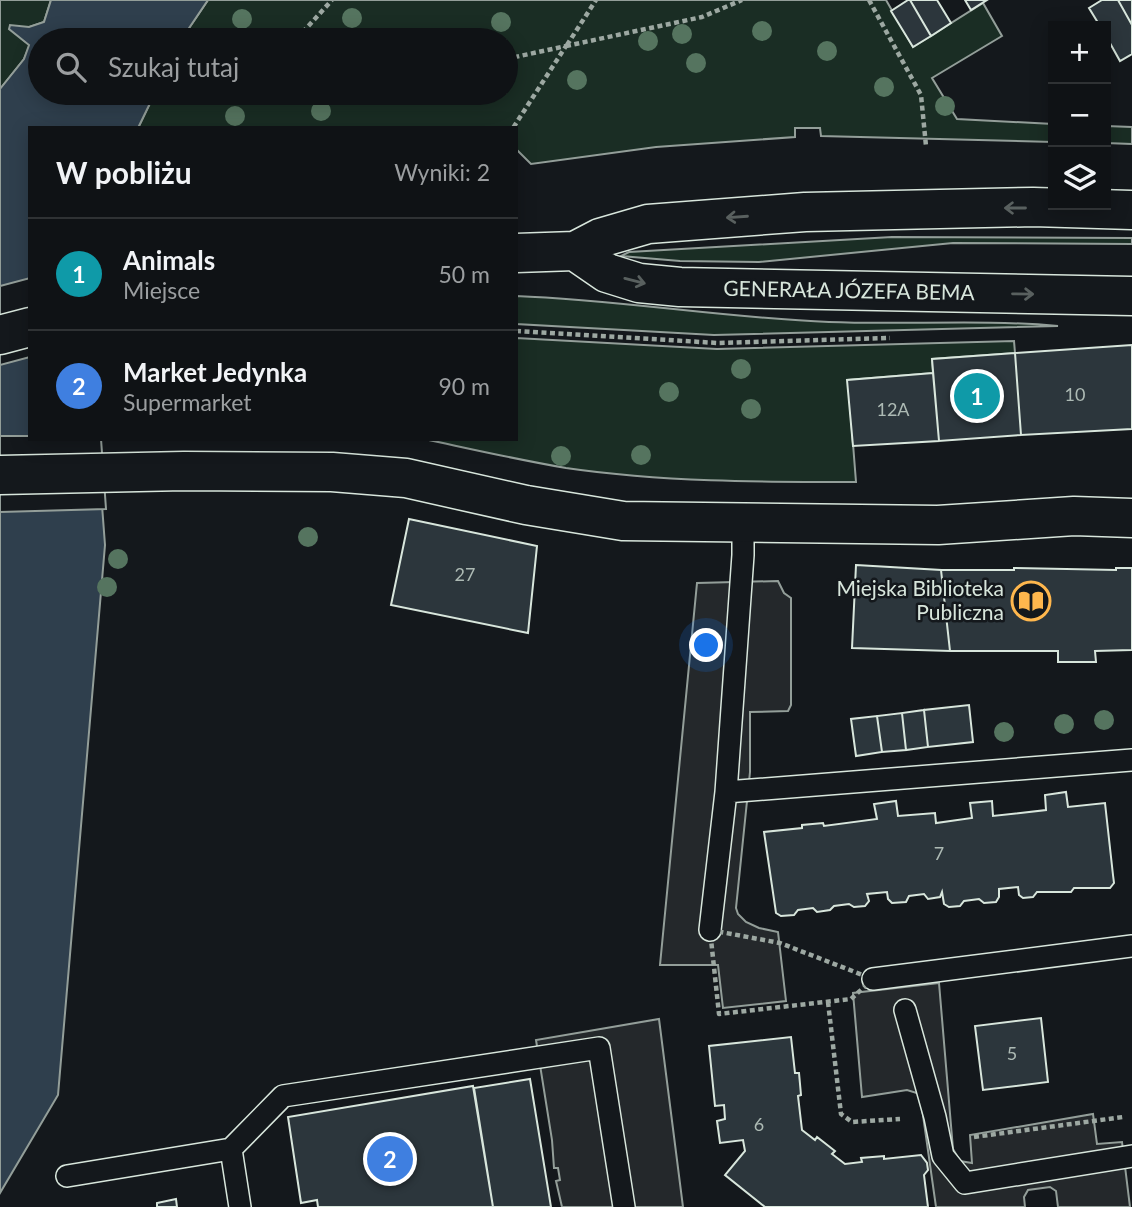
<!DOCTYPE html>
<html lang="pl">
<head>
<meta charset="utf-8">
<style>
	body { margin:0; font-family:Lato,sans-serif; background:#1d2022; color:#f1f3f6 }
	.controls { position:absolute; right:21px; top:21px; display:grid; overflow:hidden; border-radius:0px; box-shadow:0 4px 18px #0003 }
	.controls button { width:63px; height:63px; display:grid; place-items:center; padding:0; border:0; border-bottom:2px solid #2f3234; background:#0f1215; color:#f1f3f6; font:35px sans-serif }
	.you { position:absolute; left:707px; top:646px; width:24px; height:24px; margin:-18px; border:5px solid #fff; border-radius:50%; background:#1a73e8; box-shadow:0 0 0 10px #1a73e833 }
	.badge { display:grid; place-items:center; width:46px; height:46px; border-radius:50%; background:#ffb74d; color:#fff; font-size:23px; font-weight:700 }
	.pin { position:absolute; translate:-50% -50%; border:4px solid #fff; box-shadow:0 2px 7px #0006 }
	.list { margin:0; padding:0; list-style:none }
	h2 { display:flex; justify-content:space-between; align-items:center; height:91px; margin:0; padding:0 28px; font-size:30px }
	h2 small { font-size:23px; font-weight:400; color:#9b9ea0 }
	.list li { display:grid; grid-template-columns:46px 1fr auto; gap:21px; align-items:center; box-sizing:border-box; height:112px; padding:0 28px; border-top:2px solid #2f3234 }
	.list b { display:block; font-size:26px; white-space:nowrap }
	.list p { margin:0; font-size:23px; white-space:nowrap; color:#9b9ea0 }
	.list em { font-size:23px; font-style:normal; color:#9b9ea0 }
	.icon { flex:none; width:38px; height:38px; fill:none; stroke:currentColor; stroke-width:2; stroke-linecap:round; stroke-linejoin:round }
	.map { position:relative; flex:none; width:1132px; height:1207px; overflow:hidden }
	.search { position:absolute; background:#0f1215; box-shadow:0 4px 18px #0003; left:28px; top:28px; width:490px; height:77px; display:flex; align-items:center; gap:18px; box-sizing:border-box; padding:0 24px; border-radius:38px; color:#9b9ea0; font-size:26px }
	.panel { position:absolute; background:#0f1215; box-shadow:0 4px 18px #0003; left:28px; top:126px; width:490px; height:315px; border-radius:0px }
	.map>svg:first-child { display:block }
	.green { fill:#1a2d24; stroke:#939e99; stroke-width:2 }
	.parking { fill:#24282b; stroke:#939e99; stroke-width:2 }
	.water { fill:#2f3f4d; stroke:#939e99; stroke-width:2 }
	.pier { fill:#14181c; stroke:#939e99; stroke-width:2 }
	.building { fill:#2c363c; stroke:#d8e6dc; stroke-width:2 }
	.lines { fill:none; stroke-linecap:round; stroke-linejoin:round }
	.lane-casing { stroke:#d8e6dc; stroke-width:24 }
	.street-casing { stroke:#d8e6dc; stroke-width:41 }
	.primary-casing { stroke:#d8e6dc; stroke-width:41 }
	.path { stroke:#9da8a2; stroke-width:4.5; stroke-dasharray:5 3.5; stroke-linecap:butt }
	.lane { stroke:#14181c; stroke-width:21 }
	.street { stroke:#14181c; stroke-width:38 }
	.primary { stroke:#14181c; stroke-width:38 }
	.tree { fill:#55745f }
	.oneway { stroke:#59605f }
	.labels { text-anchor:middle; stroke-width:5; stroke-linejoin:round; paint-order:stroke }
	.number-label { font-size:18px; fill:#adbab4 }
	.street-label { font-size:21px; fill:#d8e6dc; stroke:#14181c }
	.poi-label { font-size:21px; fill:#d8e6dc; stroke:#14181c; text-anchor:end }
</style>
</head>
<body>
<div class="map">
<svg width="1132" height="1207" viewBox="0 0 1132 1207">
	<rect width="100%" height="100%" fill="#14181c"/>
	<path class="green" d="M0,0H51L44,22L29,27L22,39L30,45L24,59L0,89Z
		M208,0H886L913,47L983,3L1002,36L932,78L957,119L1053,124V142L821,136L820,128H795V137L656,147L531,164L516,149V128H138L155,93H506V40H181Z
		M1106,126L1132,127V144L1106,143Z
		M892,237L1132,238V244L953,243L759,262L680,261L621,256L629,252Z
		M516,296C621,300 725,318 829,322C906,325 982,319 1058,326L714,335L516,324Z
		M516,338L717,349L1014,341L1015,353L932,359L933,373L848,380L856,482C759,482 662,482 566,468C519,460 471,449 424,439H516Z"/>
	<path class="parking" d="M778,581L784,593L791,598V705L788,711L750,712V772L736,908L738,914L746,922L759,928L778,932L786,1001L723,1008L718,965H660L697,583Z
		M939,983L953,1149L960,1161L972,1163L970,1135L1093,1114L1097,1144L1122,1142L1130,1207H1058L1056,1191L1050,1187L1028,1190L1024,1197L1025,1207H936L920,1094L907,1090L862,1097L853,993Z
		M659,1019L683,1207H562L556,1181L560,1180L558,1168H554L552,1140L536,1040Z"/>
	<path class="water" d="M51,0H208L181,40H40V93H155L138,128H30V439H97L105,545L58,1095L0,1193V89L24,59L29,45L9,29L10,25L29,27L44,22Z"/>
	<path class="pier" d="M30,278V357L0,365V286Z
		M0,436H30V439H101L106,509L0,512Z"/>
	<path class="building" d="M908,0H910L931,36L913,47L891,11Z
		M910,0H937L951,23L931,36Z
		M965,0H987L971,10Z
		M1102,0H1118L1132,25V54L1120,61L1106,36V26H1100L1089,8Z
		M1118,0H1132V25Z
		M1132,345V429L1021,435L1015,353Z
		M1015,353L1021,435L939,441L932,359Z
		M933,373L939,441L853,446L847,380Z
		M409,519L537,546L528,633L391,605Z
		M856,565L941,570L950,651L852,648Z
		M1014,568L1116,570V568H1132V650L1095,651L1096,662H1058V651H950L941,570H1014Z
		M969,705L973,742L928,747L924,710Z
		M924,710L928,747L906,750L902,713Z
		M902,713L906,750L882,752L877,716Z
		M877,716L882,752L856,756L851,719Z
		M1066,792L1068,807L1105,803L1113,875L1114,883L1110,888H1074L1071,892H1037L1033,897L1023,898L1019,895L1018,887L999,889V897L996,902L984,903L979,899L964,901L960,906L949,907L944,904L942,892L940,897L928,899L924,894L909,896L906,902L892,903L888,899L887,892L867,894L869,901L865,906L854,907L849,904L834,906L830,910L817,912L813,908L798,910L794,915L781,916L776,913L764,832L802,828V825L823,823L824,826L877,819L874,804L896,801L898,816L935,813L936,823L972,818L970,803L992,801L993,816L1046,810L1045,795Z
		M1041,1018L1048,1082L983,1090L975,1026Z
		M791,1037L795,1073H799L801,1095L798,1096L802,1130L815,1140L817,1137L835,1151L832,1154L845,1164L862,1162L861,1158L884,1156V1159L921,1155L927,1163L928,1170L924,1175L928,1207H765L725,1175L745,1151L743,1140L720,1143L717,1121L725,1119L724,1105L715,1106L709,1046Z
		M530,1079L551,1207H493L474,1088Z
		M473,1086L493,1207H318L317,1200L301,1203L288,1117Z
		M176,1199L177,1207H157V1203Z"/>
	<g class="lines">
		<defs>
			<path id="lane" d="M726,792L1132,760
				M710,930L726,792L743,555V524
				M873,979L1132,946
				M905,1010L935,1117L943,1156L965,1183L1132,1156
				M231,1149L283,1096L599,1048L624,1207
				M67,1176L231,1149L240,1207"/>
			<path id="street" d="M0,475L184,471L332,472L406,478L526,505L623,521L938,525L1074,516L1132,518"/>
			<path id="primary" d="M575,251L607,273L639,283L680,287L1132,296
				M516,253L575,251L600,238L648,224L805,212L1033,207L1132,210
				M0,335L30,327"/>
		</defs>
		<use href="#lane" class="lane-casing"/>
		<use href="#street" class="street-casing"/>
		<use href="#primary" class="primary-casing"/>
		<path class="path" d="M869,0L921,95L926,146
			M299,40L303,32L332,0
			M567,45L596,0
			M566,46L702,17L742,0
			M506,59L566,46L513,128
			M516,331L718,343L890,338
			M710,930L780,943L873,979L851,999L719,1014Z
			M828,1002L841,1114L852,1122L900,1119
			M974,1137L1123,1117"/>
		<use href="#lane" class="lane"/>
		<use href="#street" class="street"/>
		<use href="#primary" class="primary"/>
	</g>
	<g class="tree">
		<circle cx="352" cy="18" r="10"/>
		<circle cx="242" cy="19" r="10"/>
		<circle cx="501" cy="22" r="10"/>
		<circle cx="762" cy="31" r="10"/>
		<circle cx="682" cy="34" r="10"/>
		<circle cx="648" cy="41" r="10"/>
		<circle cx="827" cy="51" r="10"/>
		<circle cx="696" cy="63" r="10"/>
		<circle cx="577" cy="80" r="10"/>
		<circle cx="884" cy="87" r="10"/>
		<circle cx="945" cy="106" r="10"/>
		<circle cx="321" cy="111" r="10"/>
		<circle cx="235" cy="116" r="10"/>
		<circle cx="741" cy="369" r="10"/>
		<circle cx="669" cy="392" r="10"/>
		<circle cx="751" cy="409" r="10"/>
		<circle cx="641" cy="455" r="10"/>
		<circle cx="561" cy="456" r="10"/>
		<circle cx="308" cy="537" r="10"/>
		<circle cx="118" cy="559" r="10"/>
		<circle cx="107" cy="587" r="10"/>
		<circle cx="1104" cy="720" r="10"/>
		<circle cx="1064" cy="724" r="10"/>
		<circle cx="1004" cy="732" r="10"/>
	</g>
	<defs><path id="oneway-shaft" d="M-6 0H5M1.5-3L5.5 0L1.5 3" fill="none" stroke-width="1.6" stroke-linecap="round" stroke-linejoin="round" transform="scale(1.75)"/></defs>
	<g class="oneway">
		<use href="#oneway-shaft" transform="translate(1015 208) rotate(180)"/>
		<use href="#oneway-shaft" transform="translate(737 217) rotate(176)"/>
		<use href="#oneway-shaft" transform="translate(635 281) rotate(14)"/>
		<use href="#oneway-shaft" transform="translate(1023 294) rotate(1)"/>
	</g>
	<defs>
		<symbol id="library-ring" viewBox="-11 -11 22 22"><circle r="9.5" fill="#14181c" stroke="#ffb74d" stroke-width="1.5"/><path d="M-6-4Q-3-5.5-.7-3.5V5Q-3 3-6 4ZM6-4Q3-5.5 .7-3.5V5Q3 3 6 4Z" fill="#ffb74d"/></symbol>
	</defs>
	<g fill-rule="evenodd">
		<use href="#library-ring" x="1009" y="579" width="44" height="44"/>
	</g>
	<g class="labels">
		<g class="number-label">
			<text x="1075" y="401">10</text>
			<text x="893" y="416">12A</text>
			<text x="465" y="581">27</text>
			<text x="939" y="860">7</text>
			<text x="1012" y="1060">5</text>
			<text x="759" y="1131">6</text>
		</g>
		<g class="street-label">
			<text transform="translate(849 291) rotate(1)" y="7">GENERAŁA JÓZEFA BEMA</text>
		</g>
		<g class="poi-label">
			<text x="1004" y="596">Miejska Biblioteka<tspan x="1004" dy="24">Publiczna</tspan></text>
		</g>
	</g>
</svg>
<div class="controls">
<button>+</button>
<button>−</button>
<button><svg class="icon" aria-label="layers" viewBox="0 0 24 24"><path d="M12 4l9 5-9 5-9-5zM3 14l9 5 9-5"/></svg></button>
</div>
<div class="you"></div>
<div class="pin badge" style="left:977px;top:396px;background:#0f9aa8">1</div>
<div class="pin badge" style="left:390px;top:1159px;background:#3f7fe0">2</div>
<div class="search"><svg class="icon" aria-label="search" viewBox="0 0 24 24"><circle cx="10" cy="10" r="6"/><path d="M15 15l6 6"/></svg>Szukaj tutaj</div>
<section class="panel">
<h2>W pobliżu<small>Wyniki: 2</small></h2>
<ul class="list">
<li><span class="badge" style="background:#0f9aa8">1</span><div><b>Animals</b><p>Miejsce</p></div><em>50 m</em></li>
<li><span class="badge" style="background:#3f7fe0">2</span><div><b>Market Jedynka</b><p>Supermarket</p></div><em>90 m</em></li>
</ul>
</section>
</div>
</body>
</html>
